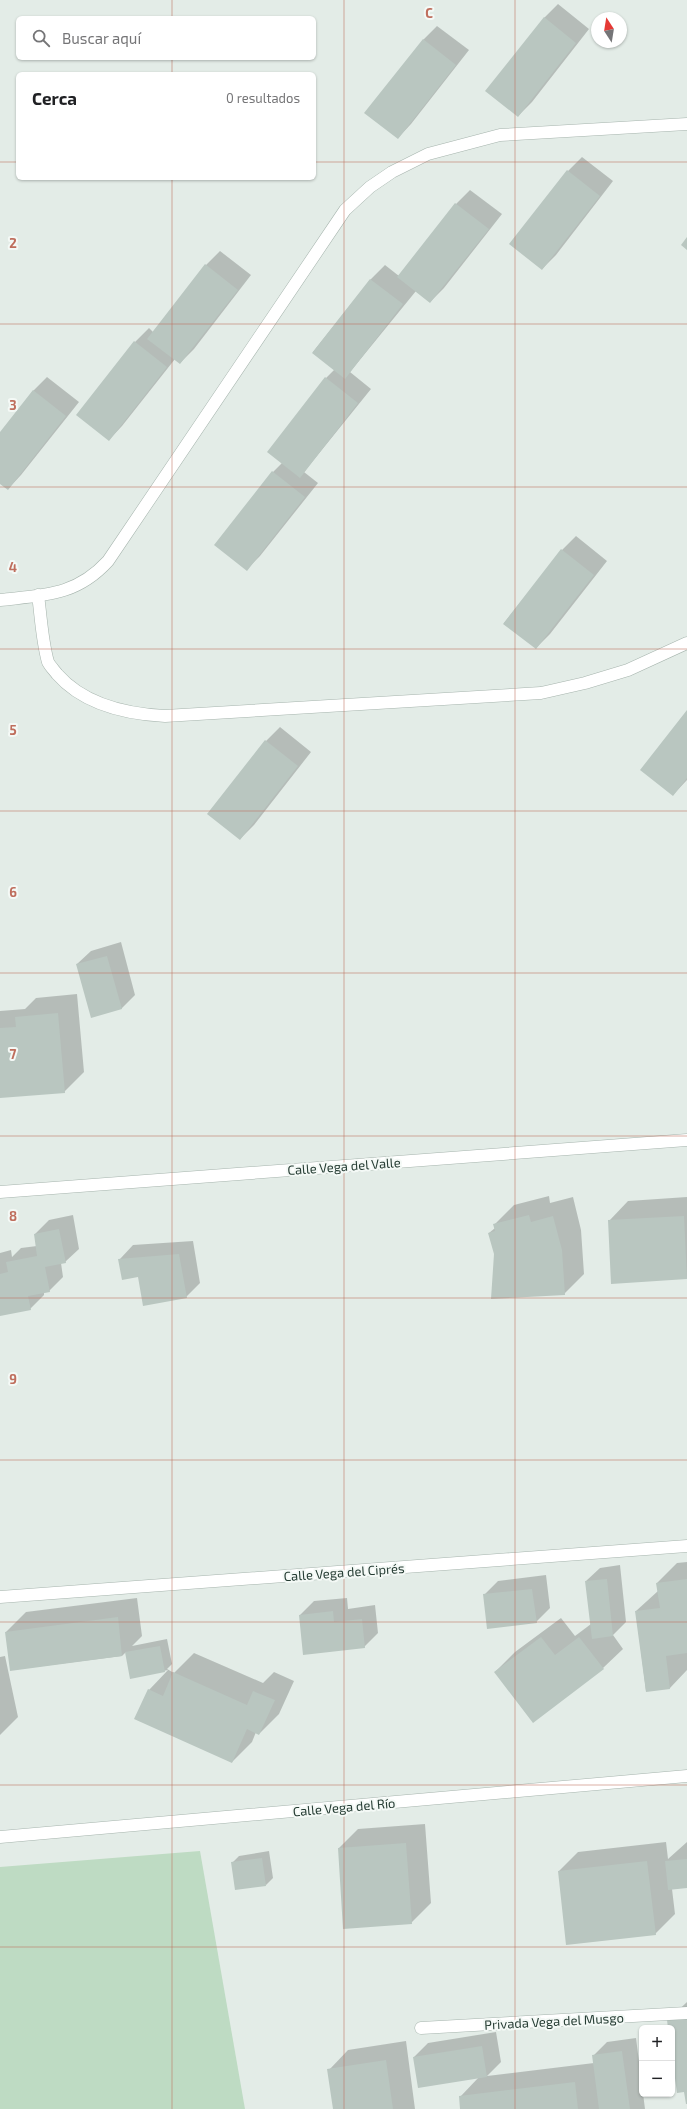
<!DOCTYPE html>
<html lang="es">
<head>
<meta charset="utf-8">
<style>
	body { margin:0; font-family:"Exo 2",sans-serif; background:#f2f2f2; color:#202124 }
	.controls { position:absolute; right:12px; bottom:12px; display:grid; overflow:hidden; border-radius:6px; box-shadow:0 1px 3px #0004 }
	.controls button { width:36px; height:36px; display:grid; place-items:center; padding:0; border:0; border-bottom:1px solid #e0e0e0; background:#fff; color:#202124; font:20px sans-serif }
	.compass { position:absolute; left:591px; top:12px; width:36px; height:36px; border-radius:50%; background:#fff; box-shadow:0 1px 3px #0004; rotate:348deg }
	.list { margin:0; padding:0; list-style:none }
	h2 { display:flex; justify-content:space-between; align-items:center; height:52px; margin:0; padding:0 16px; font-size:17px }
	h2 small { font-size:13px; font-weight:400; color:#757577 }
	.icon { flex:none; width:22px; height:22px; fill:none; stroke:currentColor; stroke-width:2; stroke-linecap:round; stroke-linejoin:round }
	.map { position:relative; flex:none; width:687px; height:2109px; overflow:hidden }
	.search { position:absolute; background:#fff; box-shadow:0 1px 3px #0004; left:16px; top:16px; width:300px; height:44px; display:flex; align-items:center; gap:10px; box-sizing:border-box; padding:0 14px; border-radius:6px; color:#757577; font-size:15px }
	.panel { position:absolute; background:#fff; box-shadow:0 1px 3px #0004; left:16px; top:72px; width:300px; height:108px; border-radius:6px }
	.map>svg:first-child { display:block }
	.green { fill:#bedbc3 }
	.shadow { fill:#0003 }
	.building { fill:#b9c6c0 }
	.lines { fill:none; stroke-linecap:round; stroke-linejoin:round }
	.minor-casing { stroke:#a6b4ad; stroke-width:13 }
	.minor { stroke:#fff; stroke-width:12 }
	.grid { fill:none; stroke:#bf6e5d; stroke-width:1; stroke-opacity:0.55 }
	.labels { text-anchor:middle; stroke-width:4; stroke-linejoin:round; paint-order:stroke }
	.street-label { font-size:13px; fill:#253c33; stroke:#f4f9f6 }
	.grid-label { font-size:13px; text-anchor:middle; font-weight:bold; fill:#bf6e5d; stroke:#f4f9f6; stroke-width:4; stroke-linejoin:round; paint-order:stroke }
</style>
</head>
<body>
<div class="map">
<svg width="687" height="2109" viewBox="0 0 687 2109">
	<rect width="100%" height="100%" fill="#e3ece7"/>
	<path class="green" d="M200,1851L245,2109H0V1867Z"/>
	<path class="shadow" d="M558,4L589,29L532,102L518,116L544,18Z
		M437,26L469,50L411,124L398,138L423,40Z
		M582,157L613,181L556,255L542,269L568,171Z
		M470,190L502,214L444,288L430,302L416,291L350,372L371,389L304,472L318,483L260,556L246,570L273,472L282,463L326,378L335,369L313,352L371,279L385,265L399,276L456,204Z
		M220,251L251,275L194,349L180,363L175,359L122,426L109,440L135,342L149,328L153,332L206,265Z
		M47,377L79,402L21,475L8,489L0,483V434L33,391Z
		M576,536L607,561L550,634L536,648L504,623L562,550Z
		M687,712V780L673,795Z
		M280,727L311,752L254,825L240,839L209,814L266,741Z
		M121,942L135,995L121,1009L77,964L91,951Z
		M77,994L84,1072L64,1092L0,1097V1011L25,1009L36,998Z
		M549,1196L550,1203L573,1197L581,1230L584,1274L564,1294L495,1254L489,1233L495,1228L494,1225L514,1205Z
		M687,1197V1278L612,1283L609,1221L628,1201Z
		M73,1215L79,1249L65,1262L61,1263L63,1277L49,1291L44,1292V1295L30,1309L0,1315V1253L11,1250L12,1257L21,1248L37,1246L35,1234L49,1220Z
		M193,1241L200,1283L186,1297L138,1276L120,1259L133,1245Z
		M687,1562V1670L670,1688L646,1691L636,1611L658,1591L657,1583L677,1563Z
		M620,1565L626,1622L613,1635L623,1649L603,1668L495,1672L515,1652L561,1618L575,1636L591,1624L586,1581L600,1568Z
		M546,1575L550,1608L536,1622L484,1595L498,1581Z
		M137,1598L142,1636L132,1646L167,1639L172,1664L167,1669L174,1673L194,1653L263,1683L274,1672L294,1681L279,1714L259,1734L256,1732L252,1742L232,1762L149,1690L168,1670L131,1678L126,1652L122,1656L11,1670L6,1632L26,1612Z
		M347,1598L348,1609L375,1605L378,1633L364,1647L300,1615L314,1601Z
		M5,1656L18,1717L0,1735V1657Z
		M425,1824L431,1903L411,1923L339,1848L358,1829Z
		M666,1842L668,1859L687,1842V1887L672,1889L675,1914L655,1934L559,1871L578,1852Z
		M269,1851L273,1878L266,1885L232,1863L239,1856Z
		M687,2002V2104L685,2091L672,2049V2028H669L668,2020Z
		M496,2032L501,2062L487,2076L594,2063L593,2056L607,2042L636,2038L645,2109H461L460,2097L479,2077L414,2057L428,2043Z
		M406,2041L415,2109H334L329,2070L348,2050Z"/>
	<path class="building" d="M544,17L576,43L518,117L485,91Z
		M423,39L456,65L398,139L364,113Z
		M567,170L600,196L542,270L509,244Z
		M455,203L489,229L430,303L397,277Z
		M687,237V250L681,245Z
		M205,264L238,290L180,364L147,339Z
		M370,279L403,304L345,379L312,353Z
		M134,341L167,367L109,441L76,415Z
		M325,377L358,403L300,478L267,452Z
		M33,390L66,416L8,490L0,484V432Z
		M272,471L305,497L247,571L214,545Z
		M561,549L594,575L536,649L503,624Z
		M687,710V778L673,796L640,770Z
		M265,740L298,766L240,840L207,814Z
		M107,956L122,1009L91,1018L76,964Z
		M58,1013L65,1093L0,1098V1028L16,1027L15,1017Z
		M529,1215L531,1222L553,1216L562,1250L565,1295L491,1299L494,1254L488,1233L495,1231L493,1224Z
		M684,1216L687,1279L611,1284L608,1220Z
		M59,1229L66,1263L45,1267L50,1292L28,1296L31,1310L0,1316V1274L8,1272L6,1262L37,1256L34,1234Z
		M179,1254L187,1298L143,1306L138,1277L122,1280L118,1259Z
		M607,1579L613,1636L592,1639L585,1581Z
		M687,1579V1653L666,1656L670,1689L646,1692L635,1611L660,1608L656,1583Z
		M532,1589L537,1623L487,1629L483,1594Z
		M333,1611L334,1622L362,1619L365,1648L303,1655L299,1615Z
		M118,1617L122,1656L10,1671L5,1632Z
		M541,1637L555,1655L579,1637L604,1669L533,1723L494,1672Z
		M160,1646L165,1672L130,1679L125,1652Z
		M173,1672L247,1705L253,1691L275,1700L259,1735L247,1729L232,1763L134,1719L148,1689L163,1696Z
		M406,1843L412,1924L343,1929L338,1848Z
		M262,1858L266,1886L235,1890L231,1862Z
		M687,1859V1888L668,1890L665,1861Z
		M647,1861L656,1935L566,1945L558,1871Z
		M687,2018V2104H686L684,2092L677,2093L672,2056V2028H668L667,2020Z
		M482,2046L487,2077L418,2088L413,2057Z
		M622,2051L630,2109H599L592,2055Z
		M386,2060L393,2109H333L327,2069Z
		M575,2082L578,2109H460L459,2096Z"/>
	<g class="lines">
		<defs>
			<path id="minor" d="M38,595C41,617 42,641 48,662C50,666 54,670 57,674C84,705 126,714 165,716L541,693L585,683L628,670L687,643
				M0,600C44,595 76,596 108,561L345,210L370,187L392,172L428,154L500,135L687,124
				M0,1192L687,1140
				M0,1597L687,1546
				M0,1837L687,1776
				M421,2028L687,2013"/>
		</defs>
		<use href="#minor" class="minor-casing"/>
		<use href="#minor" class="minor"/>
	</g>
	<path class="grid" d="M172,0V18M344,0V2109M515,0V2109M172,58V74M0,162H18M314,162H687M172,178V2109M0,324H687M0,487H687M0,649H687M0,811H687M0,973H687M0,1136H687M0,1298H687M0,1460H687M0,1622H687M0,1785H687M0,1947H687"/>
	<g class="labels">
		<g class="street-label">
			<text transform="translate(344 1166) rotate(-4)" y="5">Calle Vega del Valle</text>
			<text transform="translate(344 1572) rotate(-4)" y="5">Calle Vega del Ciprés</text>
			<text transform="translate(344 1807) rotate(-5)" y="5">Calle Vega del Río</text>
			<text transform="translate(554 2021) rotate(-3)" y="5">Privada Vega del Musgo</text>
		</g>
	</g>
	<g class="grid-label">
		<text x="429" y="18">C</text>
		<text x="13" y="248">2</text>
		<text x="13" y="410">3</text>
		<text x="13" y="572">4</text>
		<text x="13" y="735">5</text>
		<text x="13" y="897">6</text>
		<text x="13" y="1059">7</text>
		<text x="13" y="1221">8</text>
		<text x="13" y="1384">9</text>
	</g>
</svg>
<div class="controls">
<button>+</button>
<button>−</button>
</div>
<svg class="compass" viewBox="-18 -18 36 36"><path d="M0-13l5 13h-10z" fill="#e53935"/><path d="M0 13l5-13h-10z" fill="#757577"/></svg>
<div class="search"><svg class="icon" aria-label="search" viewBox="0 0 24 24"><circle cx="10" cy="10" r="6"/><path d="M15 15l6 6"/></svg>Buscar aquí</div>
<section class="panel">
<h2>Cerca<small>0 resultados</small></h2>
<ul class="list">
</ul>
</section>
</div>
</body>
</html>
